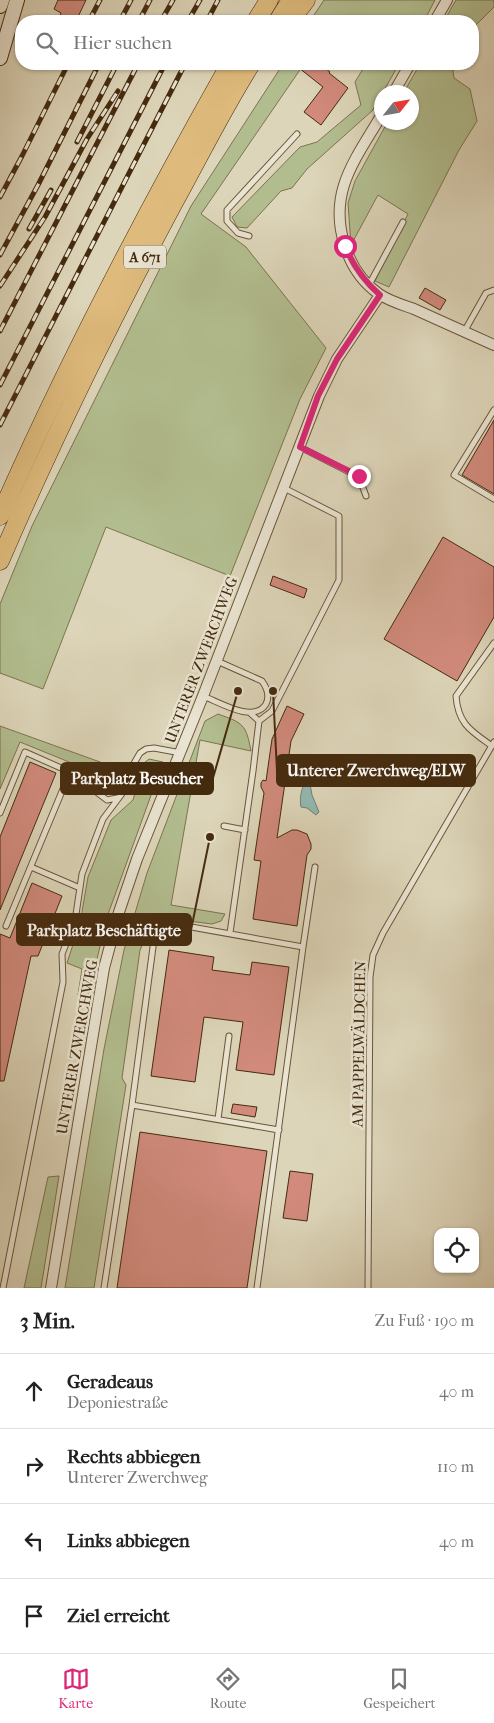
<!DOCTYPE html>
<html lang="de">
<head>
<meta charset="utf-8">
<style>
	body { margin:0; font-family:"IM FELL French Canon",serif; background:#f2f2f2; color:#222 }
	.controls { position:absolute; right:15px; bottom:15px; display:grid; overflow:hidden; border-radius:10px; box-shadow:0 1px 4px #0004 }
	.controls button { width:45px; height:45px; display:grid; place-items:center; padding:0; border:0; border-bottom:1px solid #e0e0e0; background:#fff; color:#222; font:25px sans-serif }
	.compass { position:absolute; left:374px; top:85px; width:45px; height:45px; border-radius:50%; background:#fff; box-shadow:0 1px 4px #0004; rotate:59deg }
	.stop { position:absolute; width:15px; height:15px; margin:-11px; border:4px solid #db2777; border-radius:50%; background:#fff }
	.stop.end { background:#db2777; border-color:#fff; box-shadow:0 1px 5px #0008 }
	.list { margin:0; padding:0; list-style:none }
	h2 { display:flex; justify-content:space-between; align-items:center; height:65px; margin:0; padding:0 20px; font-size:21px }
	h2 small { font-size:16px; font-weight:400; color:#767676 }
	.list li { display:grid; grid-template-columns:32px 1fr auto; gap:15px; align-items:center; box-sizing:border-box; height:75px; padding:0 20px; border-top:1px solid #e0e0e0 }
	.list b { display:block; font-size:19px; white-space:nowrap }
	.list p { margin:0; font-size:16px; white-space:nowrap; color:#767676 }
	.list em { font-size:16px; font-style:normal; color:#767676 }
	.icon { flex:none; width:28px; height:28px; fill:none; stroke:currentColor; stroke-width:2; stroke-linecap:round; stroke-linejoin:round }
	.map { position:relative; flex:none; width:494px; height:1288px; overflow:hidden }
	.search { position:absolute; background:#fff; box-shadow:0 1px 4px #0004; left:15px; right:15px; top:15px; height:55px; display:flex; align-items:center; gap:12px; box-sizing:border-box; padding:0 18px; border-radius:20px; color:#767676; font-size:19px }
	.sheet { height:365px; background:#fff }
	nav { display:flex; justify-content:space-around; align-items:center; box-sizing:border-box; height:70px; border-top:1px solid #e0e0e0; background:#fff; font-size:14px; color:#767676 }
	nav a { display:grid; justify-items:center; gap:2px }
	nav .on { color:#db2777 }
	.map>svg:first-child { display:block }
	.green { fill:#b2bd8f; stroke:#7c744e }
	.water { fill:#93b8b1; stroke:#748070 }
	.building { fill:#d18a7c; stroke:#452b0e }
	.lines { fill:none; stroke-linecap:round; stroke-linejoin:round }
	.service-casing { stroke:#6b5639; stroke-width:7 }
	.minor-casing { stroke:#6b5639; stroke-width:12 }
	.secondary-casing { stroke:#452b0e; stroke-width:16 }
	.motorway-casing { stroke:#452b0e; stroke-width:19 }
	.service { stroke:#e9e4d2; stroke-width:5 }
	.minor { stroke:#e9e4d2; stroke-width:10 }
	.secondary { stroke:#e9e4d2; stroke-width:14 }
	.motorway { stroke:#deba7c; stroke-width:18 }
	.rail-casing { stroke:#452b0e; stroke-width:5 }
	.rail { stroke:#e9e4d2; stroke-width:3; stroke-dasharray:9; stroke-linecap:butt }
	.route { stroke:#db2777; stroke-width:6 }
	.labels { text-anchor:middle; stroke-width:5; stroke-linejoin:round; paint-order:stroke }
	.shield { fill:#e9e4d2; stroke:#766249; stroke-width:1 }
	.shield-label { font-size:14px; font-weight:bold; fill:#452b0e }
	.street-label { font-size:15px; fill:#452b0e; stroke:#e9e4d2 }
	.leader { fill:none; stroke:#452b0e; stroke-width:2 }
	.callout-dot { fill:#452b0e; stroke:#e9e4d2; stroke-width:2 }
	.callout { fill:#452b0e; stroke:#452b0e; stroke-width:2 }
	.callout-label { font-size:16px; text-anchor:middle; font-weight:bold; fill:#fff }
</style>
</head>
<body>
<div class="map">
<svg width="494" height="1288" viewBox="0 0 494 1288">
	<rect width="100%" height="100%" fill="#ddd5b9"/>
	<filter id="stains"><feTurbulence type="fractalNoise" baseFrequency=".004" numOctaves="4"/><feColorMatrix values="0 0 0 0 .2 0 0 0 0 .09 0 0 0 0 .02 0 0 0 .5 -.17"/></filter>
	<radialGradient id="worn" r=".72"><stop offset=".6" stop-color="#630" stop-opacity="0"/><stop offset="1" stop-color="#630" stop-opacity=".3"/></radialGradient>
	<path class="green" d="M324,0H435L424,21H338L334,19L333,21H310Z
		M456,0H494V7L473,28V21H444Z
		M283,64H304L201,214L246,247L326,348L300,399L230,576L106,527L43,689L0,673V604L32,526L191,206Z
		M366,64H399L383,92H382L373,110L307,169L292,188L281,191L247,228L237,227L232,217L300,147L317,142L361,105L355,82Z
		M420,64H452L454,78L470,89L477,121L459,150L389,287L375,281L408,214L378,195L351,245L348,203L355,181L387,123L412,122V92H404Z
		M218,714C243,723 246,724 251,751L200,740L171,905L225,914L221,921L212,924L165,918L158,921L149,930L140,950L122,1078L126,1085L94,1288H65L104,1049L124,950L147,873L205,721Z
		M0,726L114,767L108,781L118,785L112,789L103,787L74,764L20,742L0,789Z
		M149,759L163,762L107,917L88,997L78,995L82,969L67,963L80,923L88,877L111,820L133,800L143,764Z
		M59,1176L41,1288H24L48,1177Z"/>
	<path class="water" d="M307,778H309L312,795L319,812L316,815L307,808L301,807C299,796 302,788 307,778Z"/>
	<path class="building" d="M58,0H86L76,21H58L61,13L54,9Z
		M294,64H320L330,72L329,73L348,88L321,125L304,112L323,87Z
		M425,288L446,300L440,310L419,298Z
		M494,420V494L462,475Z
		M443,537L494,567V617L457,681L384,639Z
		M273,576L307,589L304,598L270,585Z
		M287,706L304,714L291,741L277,838L292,830H297L307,834L311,844V849L307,855L297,926L253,919L261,861L254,860L264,793L261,787V783L263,780L266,781L272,739Z
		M30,762L56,773L0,910V837Z
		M32,883L62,896L38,956H31L4,1081H0V934L10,938Z
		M169,950L214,957L212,970L250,975L252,962L289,967L274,1075L236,1070L243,1022L204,1017L195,1082L151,1076Z
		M233,1104L257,1107L255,1117L231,1113Z
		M140,1132L267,1151L247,1288H117Z
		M290,1171L313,1174L307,1221L283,1218Z"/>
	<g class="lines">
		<defs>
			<path id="service" d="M249,236L238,233L227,221V210L297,134
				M369,285L403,222
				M464,332L486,293L494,290
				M494,410L454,475L494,499
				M300,447L359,477L366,496
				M203,696C219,702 254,724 266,704C270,696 267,688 262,681L217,661
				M250,713L259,721L272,711L339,580V516L284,488
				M492,746C471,731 458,724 456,696L494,643
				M0,813L25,752L70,772L107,800L117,798
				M224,826L245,830
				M31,867L80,888
				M6,926L70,772
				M230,933L253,771L259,721
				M303,947L315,867
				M132,1105L279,1130
				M218,1119L229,1036
				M3,1288L63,982L62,954L75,921L82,874L103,819L127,787L133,765L140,753L146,749L154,748L181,753
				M104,1288L132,1105L155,932L169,923L303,947L257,1288
				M368,1288L370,977L373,955L383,933L494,742"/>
			<path id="minor" d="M435,21L447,0
				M394,92L410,64
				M382,114C369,137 352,160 344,185C332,223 346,271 379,294C389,301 403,305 414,309C441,321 467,333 494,345
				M51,1288L104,968L119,912L137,859L203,696L319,396L337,359L380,295"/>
			<path id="secondary" d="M0,6L2,0
				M0,58L17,0"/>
			<path id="motorway" d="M256,21L269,0
				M278,21L291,0
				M290,21L306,0
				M0,516C68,361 147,211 230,64
				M0,561C52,440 110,322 172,206C198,159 222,110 251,64"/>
		</defs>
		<use href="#service" class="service-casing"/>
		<use href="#minor" class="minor-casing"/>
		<use href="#secondary" class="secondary-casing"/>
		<use href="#motorway" class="motorway-casing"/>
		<use href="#service" class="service"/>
		<use href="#minor" class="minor"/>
		<use href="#secondary" class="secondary"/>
		<use href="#motorway" class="motorway"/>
		<defs>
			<path id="rail" d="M89,21L100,0
				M120,21L131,0
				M139,21L150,0
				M161,21L173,0
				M188,21L200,0
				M207,21L218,0
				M77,142L117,64
				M0,197L22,156L68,64
				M29,229L51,190
				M0,255L38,185L99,64
				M0,286L45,217L87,139L118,91
				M0,331L138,64
				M0,385L165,64
				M0,425L185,64"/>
		</defs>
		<use href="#rail" class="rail-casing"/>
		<use href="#rail" class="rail"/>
	</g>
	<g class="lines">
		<path class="route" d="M345,246C353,266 364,281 380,295L337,359L318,396L300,447L359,476"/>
	</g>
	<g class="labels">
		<rect class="shield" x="124" y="245.5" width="42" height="23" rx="4"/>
		<g class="shield-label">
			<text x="145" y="262">A 671</text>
		</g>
		<g class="street-label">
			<text transform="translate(201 660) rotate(-69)" y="5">UNTERER ZWERCHWEG</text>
			<text transform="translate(359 1044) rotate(-89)" y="5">AM PAPPELWÄLDCHEN</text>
			<text transform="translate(77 1047) rotate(-80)" y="5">UNTERER ZWERCHWEG</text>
		</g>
	</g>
	<path class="leader" d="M273 691L277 771M238 691L213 778M210 837L191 930"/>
	<g class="callout-dot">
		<circle cx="273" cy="691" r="5"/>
		<circle cx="238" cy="691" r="5"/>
		<circle cx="210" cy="837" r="5"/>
	</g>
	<g class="callout">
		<rect x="277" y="755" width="198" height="31" rx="5"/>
		<rect x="61" y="763" width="152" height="31" rx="5"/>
		<rect x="17" y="914" width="174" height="31" rx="5"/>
	</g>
	<g class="callout-label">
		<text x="376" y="776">Unterer Zwerchweg/ELW</text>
		<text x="137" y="784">Parkplatz Besucher</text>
		<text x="104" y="936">Parkplatz Beschäftigte</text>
	</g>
	<rect width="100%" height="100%" filter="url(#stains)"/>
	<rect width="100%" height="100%" fill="url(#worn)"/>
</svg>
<div class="controls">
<button><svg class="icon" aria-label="locate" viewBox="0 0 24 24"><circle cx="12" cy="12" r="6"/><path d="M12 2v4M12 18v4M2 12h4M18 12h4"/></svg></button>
</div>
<svg class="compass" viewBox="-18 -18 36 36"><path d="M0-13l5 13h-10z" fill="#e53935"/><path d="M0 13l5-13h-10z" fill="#767676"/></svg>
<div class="stop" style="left:345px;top:246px"></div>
<div class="stop end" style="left:359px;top:476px"></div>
<div class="search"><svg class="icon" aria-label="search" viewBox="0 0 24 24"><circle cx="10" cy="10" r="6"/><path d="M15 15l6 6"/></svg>Hier suchen</div>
</div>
<section class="sheet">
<h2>3 Min.<small>Zu Fuß · 190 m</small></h2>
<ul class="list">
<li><svg class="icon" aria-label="ahead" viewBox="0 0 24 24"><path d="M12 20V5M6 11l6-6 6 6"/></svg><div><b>Geradeaus</b><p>Deponiestraße</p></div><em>40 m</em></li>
<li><svg class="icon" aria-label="right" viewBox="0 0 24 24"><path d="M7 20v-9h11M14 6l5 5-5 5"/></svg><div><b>Rechts abbiegen</b><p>Unterer Zwerchweg</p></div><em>110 m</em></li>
<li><svg class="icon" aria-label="left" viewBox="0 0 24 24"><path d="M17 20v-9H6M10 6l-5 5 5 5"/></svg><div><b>Links abbiegen</b></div><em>40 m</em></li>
<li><svg class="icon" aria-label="arrive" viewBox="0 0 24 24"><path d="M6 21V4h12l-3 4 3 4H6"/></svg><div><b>Ziel erreicht</b></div></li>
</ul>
</section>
<nav>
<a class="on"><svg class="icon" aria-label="map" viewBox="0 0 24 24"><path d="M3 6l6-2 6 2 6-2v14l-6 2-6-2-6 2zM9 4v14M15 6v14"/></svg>Karte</a>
<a><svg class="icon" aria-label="directions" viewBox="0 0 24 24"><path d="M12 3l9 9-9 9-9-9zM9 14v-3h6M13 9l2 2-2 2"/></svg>Route</a>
<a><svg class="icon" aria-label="saved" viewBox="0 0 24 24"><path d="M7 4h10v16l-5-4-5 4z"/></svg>Gespeichert</a>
</nav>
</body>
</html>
